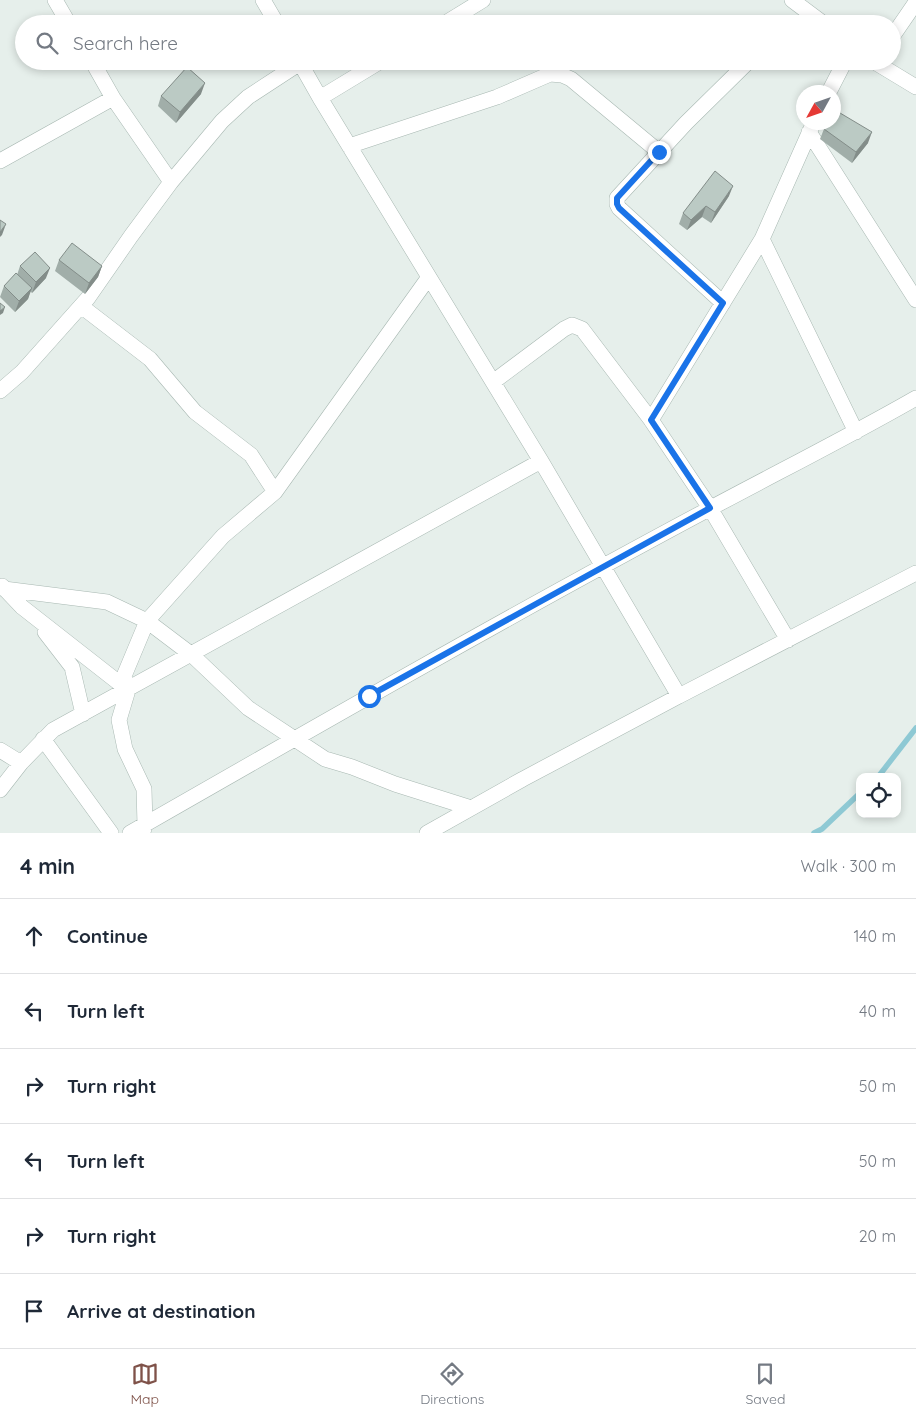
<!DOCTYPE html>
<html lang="en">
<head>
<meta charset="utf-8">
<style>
	body { margin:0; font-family:Quicksand,sans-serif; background:#f2f2f3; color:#1f2937 }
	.controls { position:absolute; right:15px; bottom:15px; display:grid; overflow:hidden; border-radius:10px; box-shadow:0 2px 8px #0003 }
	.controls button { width:45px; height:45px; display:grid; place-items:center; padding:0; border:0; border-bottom:1px solid #e0e1e3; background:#fff; color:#1f2937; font:25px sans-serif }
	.compass { position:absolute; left:796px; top:85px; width:45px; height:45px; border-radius:50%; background:#fff; box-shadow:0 2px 8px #0003; rotate:230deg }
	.stop { position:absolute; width:15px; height:15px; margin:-11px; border:4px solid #1a73e8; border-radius:50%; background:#fff }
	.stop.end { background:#1a73e8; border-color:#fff; box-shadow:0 1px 5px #0008 }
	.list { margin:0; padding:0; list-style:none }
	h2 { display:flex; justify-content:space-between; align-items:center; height:65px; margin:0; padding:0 20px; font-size:21px }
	h2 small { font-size:16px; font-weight:400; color:#747a83 }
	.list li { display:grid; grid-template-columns:32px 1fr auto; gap:15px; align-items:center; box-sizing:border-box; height:75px; padding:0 20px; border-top:1px solid #e0e1e3 }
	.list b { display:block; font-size:19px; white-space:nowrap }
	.list em { font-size:16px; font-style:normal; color:#747a83 }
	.icon { flex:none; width:28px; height:28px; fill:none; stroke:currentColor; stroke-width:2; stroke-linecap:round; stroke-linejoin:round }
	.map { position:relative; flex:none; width:916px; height:833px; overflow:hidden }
	.search { position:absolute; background:#fff; box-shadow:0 2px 8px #0003; left:15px; right:15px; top:15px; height:55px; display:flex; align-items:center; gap:12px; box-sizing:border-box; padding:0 18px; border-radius:28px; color:#747a83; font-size:19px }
	.sheet { height:515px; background:#fff }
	nav { display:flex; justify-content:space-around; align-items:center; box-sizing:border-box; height:70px; border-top:1px solid #e0e1e3; background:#fff; font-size:14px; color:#747a83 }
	nav a { display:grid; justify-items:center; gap:2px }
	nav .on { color:#7f5249 }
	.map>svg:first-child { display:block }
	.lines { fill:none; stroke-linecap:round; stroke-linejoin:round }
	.stream { stroke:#8ec9d4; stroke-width:5.5 }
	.minor-casing { stroke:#a8b8b2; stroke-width:16 }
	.minor { stroke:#fff; stroke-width:15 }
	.wall { fill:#a1aea9 }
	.shaded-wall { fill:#838d89 }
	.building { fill:#bbcac4; stroke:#838d89 }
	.route { stroke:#1a73e8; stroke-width:6 }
</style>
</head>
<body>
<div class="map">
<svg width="916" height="833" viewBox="0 0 916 833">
	<rect width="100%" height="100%" fill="#e6efeb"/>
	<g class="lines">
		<path class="stream" d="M878,777L916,728
			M814,833L822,829L860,793"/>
		<defs>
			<path id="minor" d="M55,0L69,24
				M263,0L277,24
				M792,0L824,24
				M444,24L483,0
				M892,37L916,2
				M92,61L113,98L171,182
				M299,61L320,98L541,461L679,696L916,573
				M873,61L916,87
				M829,92L845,61
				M320,98L381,61
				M809,132L916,300
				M349,146L497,97L550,74L562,75L571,79L659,152
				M0,161L113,98
				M762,239L856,432
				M723,303L619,208L617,204V198L686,123L749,61
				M81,306L150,359L195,412L251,455L275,492
				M493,382L564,329L572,325L582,329L651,420L710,508L788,640
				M0,391L22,372L88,298L131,236L171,182L222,121L248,97L300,63
				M651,420L762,239L814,122
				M2,586L22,607L128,690
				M4,589L107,602L147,621L192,655L248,708L325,759L352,767L395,784L471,808
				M45,632L72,667L83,714
				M43,739L111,833
				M0,750L21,763
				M0,790L21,763L53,730L541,461
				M143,832L145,825L144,789L125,749L119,720L128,690L124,676L147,621L223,536L275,492L429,277
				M130,833C322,723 514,613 709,509C778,472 848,437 916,398
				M427,833L523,779L679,696"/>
		</defs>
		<use href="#minor" class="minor-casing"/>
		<use href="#minor" class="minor"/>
	</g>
	<path class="wall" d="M201,94L176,123L158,106L161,96Z
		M824,129L868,143L852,163L820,139Z
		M729,196L711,223L702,217L687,230L679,224L683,213Z
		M59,260L102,266L98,277L85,294L55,271Z
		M20,266L46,278L32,293L30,291L28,299L15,312L0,297L4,286L17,275Z"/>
	<path class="shaded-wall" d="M205,83L201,94L176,123L180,112Z
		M872,132L868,143L852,163L856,152Z
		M733,186L729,196L711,223L715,212Z
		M706,206L702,217L687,230L691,220Z
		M6,224L2,235L0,237V232Z
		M102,266L98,277L85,294L89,283Z
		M50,268L46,278L32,293L36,282Z
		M32,288L28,299L15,312L19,301Z
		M5,307L3,313L0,315V311Z"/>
	<path class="building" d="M187,67L205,83L180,112L161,96Z
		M835,110L872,132L856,152L824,129L828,122H834V112Z
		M715,171L733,186L715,212L706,206L691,220L683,213Z
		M0,220L6,224L0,232Z
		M72,243L102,266L89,283L59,260Z
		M35,252L50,268L36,282L20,266Z
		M16,273L32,288L19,301L4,286Z
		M0,303L5,307L0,311Z"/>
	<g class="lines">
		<path class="route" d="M369,696L710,508L651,420L723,303L619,208L617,204V198L659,152"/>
	</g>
</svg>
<div class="controls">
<button><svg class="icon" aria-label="locate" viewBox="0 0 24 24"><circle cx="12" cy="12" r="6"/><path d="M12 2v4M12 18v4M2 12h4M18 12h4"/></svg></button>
</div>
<svg class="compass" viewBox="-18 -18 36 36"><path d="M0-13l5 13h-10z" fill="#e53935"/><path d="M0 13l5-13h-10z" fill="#747a83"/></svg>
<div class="stop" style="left:369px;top:696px"></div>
<div class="stop end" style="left:659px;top:152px"></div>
<div class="search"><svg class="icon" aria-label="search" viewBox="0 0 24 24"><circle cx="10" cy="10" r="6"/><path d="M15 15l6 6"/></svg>Search here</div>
</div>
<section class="sheet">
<h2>4 min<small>Walk · 300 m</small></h2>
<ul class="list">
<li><svg class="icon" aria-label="ahead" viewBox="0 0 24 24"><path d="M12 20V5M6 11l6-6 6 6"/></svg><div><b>Continue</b></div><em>140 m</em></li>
<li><svg class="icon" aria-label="left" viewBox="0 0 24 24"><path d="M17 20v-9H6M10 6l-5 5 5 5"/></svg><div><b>Turn left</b></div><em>40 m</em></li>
<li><svg class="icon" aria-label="right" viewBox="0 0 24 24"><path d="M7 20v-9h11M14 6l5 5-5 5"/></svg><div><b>Turn right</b></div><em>50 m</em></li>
<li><svg class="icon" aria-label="left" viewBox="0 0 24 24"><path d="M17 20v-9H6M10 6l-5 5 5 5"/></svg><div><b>Turn left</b></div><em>50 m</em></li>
<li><svg class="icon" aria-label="right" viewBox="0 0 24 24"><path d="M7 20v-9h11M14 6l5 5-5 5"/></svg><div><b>Turn right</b></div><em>20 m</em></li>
<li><svg class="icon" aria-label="arrive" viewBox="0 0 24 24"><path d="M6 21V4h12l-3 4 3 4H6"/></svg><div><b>Arrive at destination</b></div></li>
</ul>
</section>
<nav>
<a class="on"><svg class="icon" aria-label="map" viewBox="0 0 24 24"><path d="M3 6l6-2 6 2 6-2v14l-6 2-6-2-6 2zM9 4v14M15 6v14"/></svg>Map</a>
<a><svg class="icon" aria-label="directions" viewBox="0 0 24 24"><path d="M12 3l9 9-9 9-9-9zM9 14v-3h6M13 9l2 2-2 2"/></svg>Directions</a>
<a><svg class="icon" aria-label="saved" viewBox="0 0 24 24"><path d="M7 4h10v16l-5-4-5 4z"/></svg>Saved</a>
</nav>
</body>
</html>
